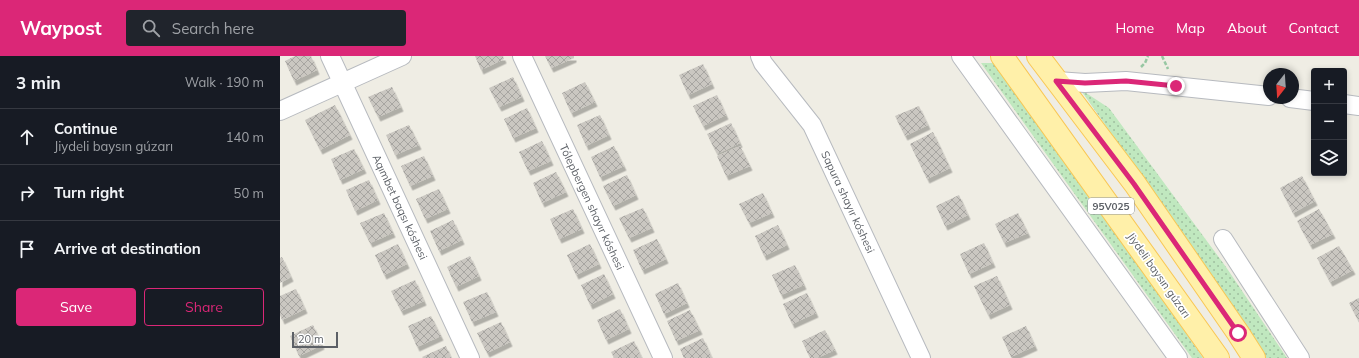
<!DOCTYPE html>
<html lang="en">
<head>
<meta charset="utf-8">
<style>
	body { margin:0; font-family:Mulish,sans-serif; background:#20242c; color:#f1f3f6 }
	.controls { position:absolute; right:12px; top:12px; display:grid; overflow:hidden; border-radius:4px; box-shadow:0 2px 6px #0003 }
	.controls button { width:36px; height:36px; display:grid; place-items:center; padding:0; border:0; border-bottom:1px solid #363941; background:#171b24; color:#f1f3f6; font:20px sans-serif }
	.compass { position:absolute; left:983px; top:12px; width:36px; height:36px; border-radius:50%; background:#171b24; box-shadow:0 2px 6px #0003; rotate:197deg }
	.scale { position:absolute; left:12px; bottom:10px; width:46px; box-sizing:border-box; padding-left:4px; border:2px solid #5c6066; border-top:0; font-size:11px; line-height:14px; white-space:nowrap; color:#5c6066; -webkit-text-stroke:3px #fff; paint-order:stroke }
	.stop { position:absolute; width:12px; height:12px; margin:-9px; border:3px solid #db2777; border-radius:50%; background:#fff }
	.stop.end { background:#db2777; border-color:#fff; box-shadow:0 1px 4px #0008 }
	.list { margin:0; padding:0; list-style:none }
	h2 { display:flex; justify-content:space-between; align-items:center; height:52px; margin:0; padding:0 16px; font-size:17px }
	h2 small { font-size:13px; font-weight:400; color:#9ea1a6 }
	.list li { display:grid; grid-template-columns:26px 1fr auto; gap:12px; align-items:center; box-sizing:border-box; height:56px; padding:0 16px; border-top:1px solid #363941 }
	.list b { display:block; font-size:15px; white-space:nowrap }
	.list p { margin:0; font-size:13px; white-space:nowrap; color:#9ea1a6 }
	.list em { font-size:13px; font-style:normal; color:#9ea1a6 }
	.actions { display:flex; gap:8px; padding:12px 16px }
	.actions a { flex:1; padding:9px 0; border:1px solid #db2777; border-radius:4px; text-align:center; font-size:14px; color:#db2777 }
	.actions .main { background:#db2777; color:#fff }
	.icon { flex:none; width:22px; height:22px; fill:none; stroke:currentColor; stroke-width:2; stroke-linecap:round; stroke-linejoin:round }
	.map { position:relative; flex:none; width:1079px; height:302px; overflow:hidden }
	header { display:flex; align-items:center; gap:24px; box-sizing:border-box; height:56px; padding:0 20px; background:#db2777; color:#fff }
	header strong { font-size:19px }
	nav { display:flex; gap:22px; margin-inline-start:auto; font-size:14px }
	.search { width:280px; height:36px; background:#20242c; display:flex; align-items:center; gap:10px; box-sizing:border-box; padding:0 14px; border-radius:4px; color:#9ea1a6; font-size:15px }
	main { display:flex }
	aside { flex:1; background:#171b24 }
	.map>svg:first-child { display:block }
	.grass { fill:url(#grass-dots) }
	.building { fill:url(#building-cross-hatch); filter:url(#shadow) }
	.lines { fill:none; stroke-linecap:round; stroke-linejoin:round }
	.minor-casing { stroke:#b7babf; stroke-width:20 }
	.major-casing { stroke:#f9c754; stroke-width:24 }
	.path { stroke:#97c7a3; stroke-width:2.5; stroke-dasharray:4 2; stroke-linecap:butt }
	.minor { stroke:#fff; stroke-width:18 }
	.major { stroke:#fff0a9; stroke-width:22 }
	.route { stroke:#db2777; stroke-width:5 }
	.labels { text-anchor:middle; stroke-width:3.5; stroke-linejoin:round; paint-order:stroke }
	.shield { fill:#fff; stroke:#8d9094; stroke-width:1 }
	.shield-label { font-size:10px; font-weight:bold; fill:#5c6066 }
	.street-label { font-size:11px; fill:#5c6066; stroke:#fff }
</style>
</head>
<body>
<header>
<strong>Waypost</strong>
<div class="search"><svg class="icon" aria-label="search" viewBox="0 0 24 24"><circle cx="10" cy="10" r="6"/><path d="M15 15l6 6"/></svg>Search here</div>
<nav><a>Home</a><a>Map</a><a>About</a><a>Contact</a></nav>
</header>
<main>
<aside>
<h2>3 min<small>Walk · 190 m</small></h2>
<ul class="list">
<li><svg class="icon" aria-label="ahead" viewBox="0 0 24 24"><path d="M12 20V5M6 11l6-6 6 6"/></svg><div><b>Continue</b><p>Jiydeli baysın gúzarı</p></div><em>140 m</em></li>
<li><svg class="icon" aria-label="right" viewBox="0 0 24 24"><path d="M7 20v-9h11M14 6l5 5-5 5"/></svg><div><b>Turn right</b></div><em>50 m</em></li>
<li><svg class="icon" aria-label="arrive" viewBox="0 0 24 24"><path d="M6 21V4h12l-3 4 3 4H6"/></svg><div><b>Arrive at destination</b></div></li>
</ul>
<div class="actions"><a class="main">Save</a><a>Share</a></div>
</aside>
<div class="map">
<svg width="1079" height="302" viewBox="0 0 1079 302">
	<defs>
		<pattern id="grass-dots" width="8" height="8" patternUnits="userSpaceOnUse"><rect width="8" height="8" fill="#c0e8bf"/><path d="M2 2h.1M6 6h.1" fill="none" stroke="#9fbf9f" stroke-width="1.8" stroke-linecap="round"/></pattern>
		<pattern id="building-cross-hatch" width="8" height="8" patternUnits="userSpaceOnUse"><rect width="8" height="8" fill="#cac7c1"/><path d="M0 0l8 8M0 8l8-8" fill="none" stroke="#a7a5a1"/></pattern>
		<filter id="shadow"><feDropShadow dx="2.5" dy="4.5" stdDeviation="0" flood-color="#0004"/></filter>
	</defs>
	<rect width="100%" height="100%" fill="#efede4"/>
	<path class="grass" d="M701,7H719L923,302H912Z
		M800,33L829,52L946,211L1007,302H986L917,199Z"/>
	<path class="building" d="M15,0H31L37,14L14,25L5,5Z
		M195,0H223L224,3L201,14Z
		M265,0H294V2L271,12Z
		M423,8L432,28L408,39L399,19Z
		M233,21L242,41L219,51L209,32Z
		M305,26L315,46L291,57L282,37Z
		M112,31L121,51L98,61L88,41Z
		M437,39L446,59L423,70L413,50Z
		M55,49L70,79L40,94L25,64Z
		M639,50L648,69L625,80L615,60Z
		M247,52L256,72L233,82L224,63Z
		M320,59L329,79L306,90L297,69Z
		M451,67L460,87L437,98L427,78Z
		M129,69L139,89L115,99L106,79Z
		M653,76L670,112L647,123L630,88Z
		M262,85L271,105L248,115L239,96Z
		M334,90L344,110L320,121L311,101Z
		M460,90L470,110L446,120L437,100Z
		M74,93L84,113L60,124L51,103Z
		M144,100L153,120L130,130L121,110Z
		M276,116L286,136L262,147L253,127Z
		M347,119L356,139L333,150L323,130Z
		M1022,120L1035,145L1013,157L1000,132Z
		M89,124L98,144L75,155L66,134Z
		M159,133L168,153L145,163L136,143Z
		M483,137L492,157L469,167L459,148Z
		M679,139L688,159L665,170L656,150Z
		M363,152L372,172L349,182L339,162Z
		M293,153L302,173L279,183L270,163Z
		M1039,153L1053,178L1030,189L1017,165Z
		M104,157L113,177L90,187L80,167Z
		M738,157L748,177L724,187L715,168Z
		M173,164L182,184L159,195L150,175Z
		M498,169L507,189L484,200L475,180Z
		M377,183L386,203L362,214L353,194Z
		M704,187L713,207L689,218L680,198Z
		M118,188L127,208L104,219L95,199Z
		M310,188L319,208L296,219L287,199Z
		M1059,190L1073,214L1050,226L1037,202Z
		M190,200L199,220L176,231L167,211Z
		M2,201L11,221L0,227V202Z
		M515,209L524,229L501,239L492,219Z
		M324,218L333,238L310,249L301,229Z
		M717,220L730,249L708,259L694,230Z
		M135,224L144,245L121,255L111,235Z
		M398,227L407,247L384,258L375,238Z
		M16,233L25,253L2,264L0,259V240Z
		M207,236L216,256L192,266L183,246Z
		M527,237L536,257L512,268L503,248Z
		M1079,242V266L1069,247Z
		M340,253L349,273L326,284L317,264Z
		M410,254L420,274L396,285L387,265Z
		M151,260L161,280L137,291L128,270Z
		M221,266L230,286L207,297L197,277Z
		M33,269L42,289L19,300L10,280Z
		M746,270L755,290L731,301L722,281Z
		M545,274L555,294L537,302H530L522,285Z
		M423,282L432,302H404L400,293Z
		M354,285L362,302H334L331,296Z
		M166,290L171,302H143L142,301Z"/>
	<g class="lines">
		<defs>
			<path id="minor" d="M50,0L190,302
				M242,0L383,302
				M480,0L483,7L532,69L641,302
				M681,0L898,302
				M777,25L805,27L846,25L989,40
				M1010,42L1034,45
				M1064,48L1079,50
				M0,55L122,0
				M943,183L1020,302"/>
			<path id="major" d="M722,0L938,302
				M758,0L855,128L958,277L974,302"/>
		</defs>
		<use href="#minor" class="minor-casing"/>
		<use href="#major" class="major-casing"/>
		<path class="path" d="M882,0L888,13
			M861,11L865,7L868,0"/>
		<use href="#minor" class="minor"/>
		<use href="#major" class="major"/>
	</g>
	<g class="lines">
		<path class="route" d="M896,30L846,25L805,27L776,25L854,128L958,277"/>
	</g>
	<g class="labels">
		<rect class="shield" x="808" y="142" width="46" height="16" rx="3"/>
		<g class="shield-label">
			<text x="831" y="154">95V025</text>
		</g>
		<g class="street-label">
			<text transform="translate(568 146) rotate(65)" y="4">Sapura shayır kóshesi</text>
			<text transform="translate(120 151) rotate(65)" y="4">Aqımbet baqsı kóshesi</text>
			<text transform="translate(312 151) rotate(65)" y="4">Tólepbergen shayır kóshesi</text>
			<text transform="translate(879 219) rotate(55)" y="4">Jiydeli baysın gúzarı</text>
		</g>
	</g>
</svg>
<div class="controls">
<button>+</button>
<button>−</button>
<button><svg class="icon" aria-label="layers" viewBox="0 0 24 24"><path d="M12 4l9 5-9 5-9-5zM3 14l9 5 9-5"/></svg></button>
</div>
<svg class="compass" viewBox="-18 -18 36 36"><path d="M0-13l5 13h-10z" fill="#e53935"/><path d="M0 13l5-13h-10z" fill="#9ea1a6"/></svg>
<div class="scale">20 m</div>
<div class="stop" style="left:958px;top:277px"></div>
<div class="stop end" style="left:896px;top:30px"></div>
</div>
</main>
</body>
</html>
